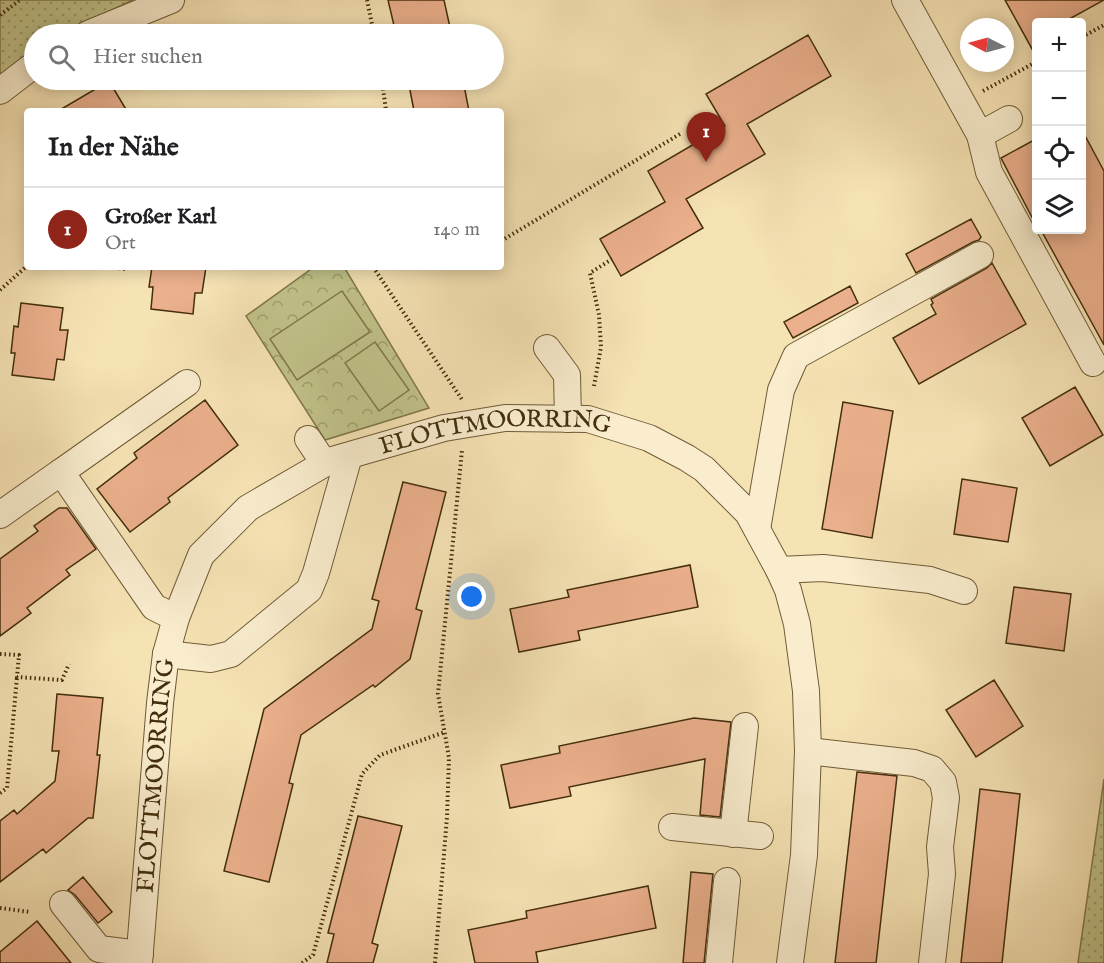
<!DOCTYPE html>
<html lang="de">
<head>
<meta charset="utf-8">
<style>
	body { margin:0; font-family:"IM FELL English",serif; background:#f6f6f6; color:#202124 }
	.controls { position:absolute; right:18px; top:18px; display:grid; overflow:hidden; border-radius:6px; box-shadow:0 3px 15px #0003 }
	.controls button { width:54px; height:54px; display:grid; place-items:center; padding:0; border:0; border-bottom:2px solid #e0e0e0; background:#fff; color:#202124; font:30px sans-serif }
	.compass { position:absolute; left:960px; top:18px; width:54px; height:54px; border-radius:50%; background:#fff; box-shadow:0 3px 15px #0003; rotate:276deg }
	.you { position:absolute; left:472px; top:597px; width:21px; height:21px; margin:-15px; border:4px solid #fff; border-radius:50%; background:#1a73e8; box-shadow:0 0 0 9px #1a73e833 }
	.badge { display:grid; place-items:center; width:39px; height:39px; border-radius:50%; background:#8f2418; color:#fff; font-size:20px; font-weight:700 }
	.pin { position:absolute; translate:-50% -50px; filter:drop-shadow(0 2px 3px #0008) }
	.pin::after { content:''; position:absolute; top:32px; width:21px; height:18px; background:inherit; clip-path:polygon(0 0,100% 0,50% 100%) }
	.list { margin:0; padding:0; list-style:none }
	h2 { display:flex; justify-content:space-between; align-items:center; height:78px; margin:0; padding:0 24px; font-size:26px }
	h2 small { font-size:20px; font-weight:400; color:#757577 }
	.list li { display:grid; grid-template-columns:39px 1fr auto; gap:18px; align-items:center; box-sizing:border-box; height:84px; padding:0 24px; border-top:2px solid #e0e0e0 }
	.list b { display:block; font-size:22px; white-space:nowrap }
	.list p { margin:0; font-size:20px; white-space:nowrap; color:#757577 }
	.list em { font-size:20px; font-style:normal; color:#757577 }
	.icon { flex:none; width:33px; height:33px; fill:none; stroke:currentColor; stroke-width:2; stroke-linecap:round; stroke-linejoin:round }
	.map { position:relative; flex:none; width:1104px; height:963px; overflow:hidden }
	.search { position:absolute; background:#fff; box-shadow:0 3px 15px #0003; left:24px; top:24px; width:480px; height:66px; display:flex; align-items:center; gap:15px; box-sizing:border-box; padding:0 21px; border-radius:33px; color:#757577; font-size:22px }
	.panel { position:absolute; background:#fff; box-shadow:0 3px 15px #0003; left:24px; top:108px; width:480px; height:162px; border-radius:6px }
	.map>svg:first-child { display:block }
	.grass { fill:url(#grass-dots); stroke:#82784c; stroke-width:1.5 }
	.forest { fill:url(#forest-crowns); stroke:#82784c; stroke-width:1.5 }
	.pitch { fill:#c1c38a; stroke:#82784c; stroke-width:1.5 }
	.building { fill:#ebb08c; stroke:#432e0d; stroke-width:1.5 }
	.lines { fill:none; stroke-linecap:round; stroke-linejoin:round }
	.minor-casing { stroke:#705b37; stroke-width:28 }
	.path { stroke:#432e0d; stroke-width:4; stroke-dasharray:1.5 3; stroke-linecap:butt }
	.minor { stroke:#f9edce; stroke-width:26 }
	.labels { text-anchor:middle; stroke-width:4.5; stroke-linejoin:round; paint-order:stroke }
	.street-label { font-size:24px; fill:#432e0d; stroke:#f9edce }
</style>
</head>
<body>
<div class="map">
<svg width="1104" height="963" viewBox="0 0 1104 963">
	<defs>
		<pattern id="grass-dots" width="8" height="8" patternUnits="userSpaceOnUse" patternTransform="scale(1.5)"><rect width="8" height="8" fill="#c1c38a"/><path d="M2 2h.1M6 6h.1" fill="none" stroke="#9e9f6f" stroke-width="1.8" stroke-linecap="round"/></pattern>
		<pattern id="forest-crowns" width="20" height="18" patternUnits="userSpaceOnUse" patternTransform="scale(1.5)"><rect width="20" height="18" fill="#c1c38a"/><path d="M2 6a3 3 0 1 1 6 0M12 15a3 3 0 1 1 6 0" fill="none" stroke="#9e9f6f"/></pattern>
	</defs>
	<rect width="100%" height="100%" fill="#f6e3b4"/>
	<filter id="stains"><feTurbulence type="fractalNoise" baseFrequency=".00333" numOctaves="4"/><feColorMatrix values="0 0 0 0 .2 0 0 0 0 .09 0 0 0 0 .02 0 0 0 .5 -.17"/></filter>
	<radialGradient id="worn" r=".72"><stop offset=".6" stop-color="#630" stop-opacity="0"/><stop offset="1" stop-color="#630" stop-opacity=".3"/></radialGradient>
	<path class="grass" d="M0,0H133L60,34H34V52L0,75Z
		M1104,779V963H1078Z"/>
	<path class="forest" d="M314,267H344L429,408L325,440L246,316Z"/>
	<path class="pitch" d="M342,291L370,332L297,380L270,339Z
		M375,342L409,390L379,411L345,363Z"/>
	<path class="building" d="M388,0H444L451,32L438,34H396Z
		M1005,0H1104L1064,22H1036V56Z
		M808,35L831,76L747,124L765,154L686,199L703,228L621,276L600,239L665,202L648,171L725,126L706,94Z
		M408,80H463L469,111H414Z
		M109,81L127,111H58Z
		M1082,130L1104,171V345L1041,230H1082Z
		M1036,139V225L1001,158Z
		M971,219L981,237L979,240L973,242L916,273L906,254Z
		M992,263L1026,324L919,384L893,338L936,314L931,305L933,303L931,299L987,268Z
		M152,267H206L202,293H195L193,314L151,309L153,287H149Z
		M850,286L858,303L793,338L784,322Z
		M21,303L63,308L60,330H68L64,360L57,359L54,380L12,375L15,353H11L14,326L18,327Z
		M1075,387L1103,435L1050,466L1022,418Z
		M205,400L238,445L168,498L170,502L130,532L97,489L137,458L134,453Z
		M843,402L893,411L872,538L822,529Z
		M962,479L1017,488L1008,542L954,534Z
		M403,482L446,492L416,609L422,611L410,659L375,687L373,685L301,735L289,783L293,784L269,882L224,871L264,709L372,629L379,601L372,599Z
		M59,508H67L96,549L66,570L70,575L27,608L31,613L0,636V559L38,531L34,526Z
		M690,565L698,607L578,631L580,640L519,652L510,609L569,597L567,590Z
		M1014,587L1071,594L1064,651L1006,643Z
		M994,680L1023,726L976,757L946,710Z
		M57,694L103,698L97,755H100L93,818H88L46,853L43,849L0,882V821L14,810L17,814L55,781L59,751H52Z
		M694,718L731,722L720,817L700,815L705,759L569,787L571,796L510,808L501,765L560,753L559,746Z
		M857,772L897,776L876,963H835Z
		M980,789L1020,794L1002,963H961Z
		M358,816L402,826L372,943L378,945L373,963H327L334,934L328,933Z
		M691,872L713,874L704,963H683Z
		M83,877L112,912L98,923L75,895L68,890Z
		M648,886L656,928L536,952L538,963H475L468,930L527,918L526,911Z
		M37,921L71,963H0V952Z"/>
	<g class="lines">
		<defs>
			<g id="minor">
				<path d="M905,0L980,135L1009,119"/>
				<path d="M88,34L171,0"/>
				<path d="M0,91L34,65"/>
				<path d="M980,135L989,172L1093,363"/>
				<path d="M547,348L567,375L568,419"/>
				<path d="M308,439L324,463"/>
				<path d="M61,472L187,383"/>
				<path d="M0,515L61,472L154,607L176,618"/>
				<path d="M757,529L781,390L796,356L980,255"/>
				<path d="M779,570L823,568L930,580L964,591"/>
				<path d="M166,654L211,659L231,654L309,590L316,573L349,456"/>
				<path d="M808,751L914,763L932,769L943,782L946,798L940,847L942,874L932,963"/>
				<path d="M672,827L760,836"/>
				<path d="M733,834L745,726"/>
				<path d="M63,904L99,949L140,954"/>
				<path id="s1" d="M139,963L160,703L166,654L176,618L201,555L248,508L329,461L444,428L505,418L588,419L649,438L687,458L704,469L748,513L779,570L788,590L797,624L806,691L808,751L804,855L790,963"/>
				<path d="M719,963L727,881"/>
			</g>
		</defs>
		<use href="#minor" class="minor-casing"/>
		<path class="path" d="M367,0L374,34
			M0,15L20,0
			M1082,37L1104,25
			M382,80L386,111
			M983,91L1036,62
			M501,241L680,134
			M110,267L125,269V267
			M373,267L463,401
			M0,290L27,266
			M594,386L601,347L599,315L590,273L612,259
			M0,654L19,655L17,677L62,680L69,664
			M0,793L7,788L17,677
			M0,908L30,912
			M302,963L313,955L362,774L380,755L445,732
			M435,963L447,817L449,758L438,694L462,450"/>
		<use href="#minor" class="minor"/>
	</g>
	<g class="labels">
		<g class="street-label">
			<text dy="8" stroke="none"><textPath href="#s1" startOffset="746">FLOTTMOORRING</textPath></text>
			<text dy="8" stroke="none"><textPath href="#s1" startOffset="188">FLOTTMOORRING</textPath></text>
		</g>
	</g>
	<rect width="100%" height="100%" filter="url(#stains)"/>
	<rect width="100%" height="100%" fill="url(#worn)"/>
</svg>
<div class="controls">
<button>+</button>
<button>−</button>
<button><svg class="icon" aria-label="locate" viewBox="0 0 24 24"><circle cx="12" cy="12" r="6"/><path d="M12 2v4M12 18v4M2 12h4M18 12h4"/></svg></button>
<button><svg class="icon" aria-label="layers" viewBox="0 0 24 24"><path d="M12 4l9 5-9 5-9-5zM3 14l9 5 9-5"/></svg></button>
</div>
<svg class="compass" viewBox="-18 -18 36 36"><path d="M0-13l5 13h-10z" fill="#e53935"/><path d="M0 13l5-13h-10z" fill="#757577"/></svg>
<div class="you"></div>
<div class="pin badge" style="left:706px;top:162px">1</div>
<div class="search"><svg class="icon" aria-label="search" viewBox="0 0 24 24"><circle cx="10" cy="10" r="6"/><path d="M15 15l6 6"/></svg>Hier suchen</div>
<section class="panel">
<h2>In der Nähe<small></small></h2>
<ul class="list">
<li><span class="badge">1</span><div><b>Großer Karl</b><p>Ort</p></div><em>140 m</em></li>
</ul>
</section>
</div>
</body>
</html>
